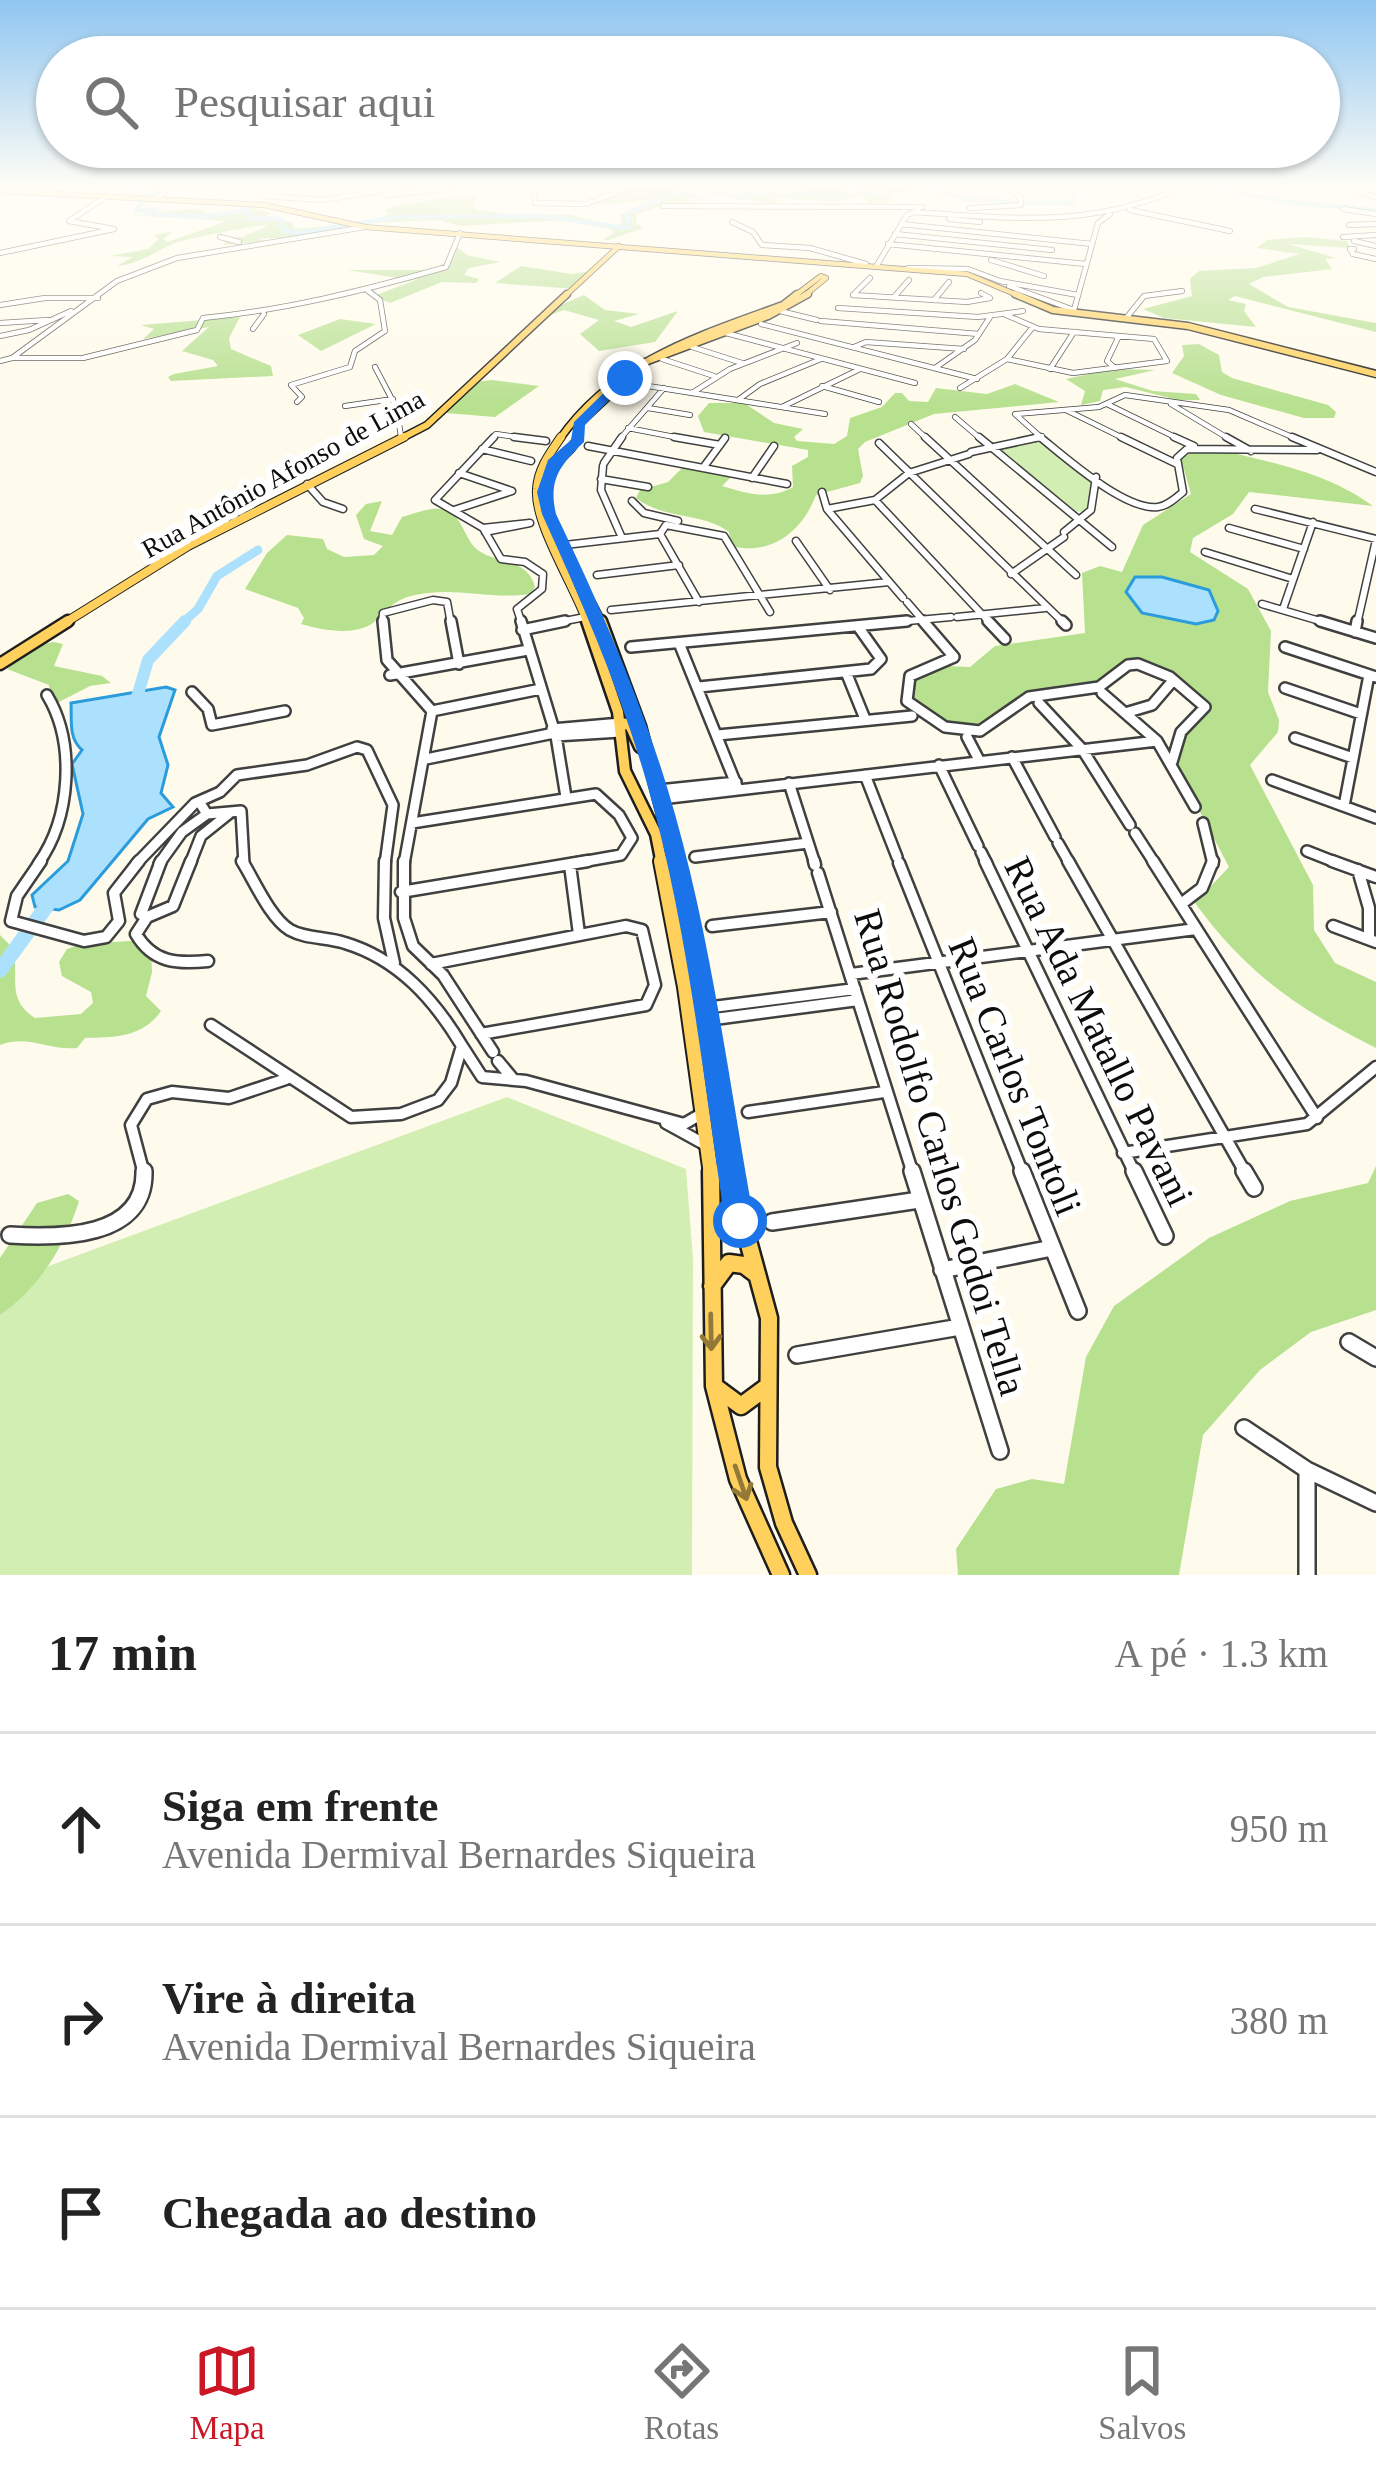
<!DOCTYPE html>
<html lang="pt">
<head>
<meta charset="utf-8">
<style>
	body { margin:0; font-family:"Times New Roman",serif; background:#f2f2f2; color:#222 }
	.stop { position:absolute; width:36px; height:36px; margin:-27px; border:9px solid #1a73e8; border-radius:50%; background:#fff }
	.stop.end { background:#1a73e8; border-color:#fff; box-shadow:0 3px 12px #0008 }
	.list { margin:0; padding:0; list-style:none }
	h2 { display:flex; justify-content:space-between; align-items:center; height:156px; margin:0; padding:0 48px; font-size:51px }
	h2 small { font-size:39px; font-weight:400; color:#767676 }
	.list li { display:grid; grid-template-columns:78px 1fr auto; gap:36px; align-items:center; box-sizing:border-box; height:192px; padding:0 48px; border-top:3px solid #e0e0e0 }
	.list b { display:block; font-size:45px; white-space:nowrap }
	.list p { margin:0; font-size:39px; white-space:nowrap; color:#767676 }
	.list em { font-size:39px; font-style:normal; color:#767676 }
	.icon { flex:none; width:66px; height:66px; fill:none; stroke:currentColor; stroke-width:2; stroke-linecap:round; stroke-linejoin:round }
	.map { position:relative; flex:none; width:1376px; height:1575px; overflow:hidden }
	.search { position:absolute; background:#fff; box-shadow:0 3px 9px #0004; left:36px; right:36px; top:36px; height:132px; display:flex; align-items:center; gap:30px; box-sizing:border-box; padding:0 42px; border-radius:66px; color:#767676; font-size:45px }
	.sheet { height:732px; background:#fff }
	nav { display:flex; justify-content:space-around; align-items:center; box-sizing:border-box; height:168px; border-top:3px solid #e0e0e0; background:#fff; font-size:33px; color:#767676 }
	nav a { display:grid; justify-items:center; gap:6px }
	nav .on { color:#cb1626 }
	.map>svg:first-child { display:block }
	.green { fill:#d3eeb2 }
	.forest { fill:#b7e08f }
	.water { fill:#abe1fd; stroke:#2a9bdb; stroke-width:3 }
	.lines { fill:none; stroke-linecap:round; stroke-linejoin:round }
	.river-far3 { stroke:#abe1fd; stroke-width:4.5 }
	.river-far2 { stroke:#abe1fd; stroke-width:9 }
	.river-far1 { stroke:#abe1fd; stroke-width:12 }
	.river { stroke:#abe1fd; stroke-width:15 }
	.minor-far4-casing { stroke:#404040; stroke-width:6 }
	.minor-far3-casing { stroke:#404040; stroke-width:9 }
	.minor-far2-casing { stroke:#404040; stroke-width:14 }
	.minor-far1-casing { stroke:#404040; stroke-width:15 }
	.minor-casing { stroke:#404040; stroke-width:20 }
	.major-far5-casing { stroke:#1e1e1e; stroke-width:6 }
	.major-far4-casing { stroke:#1e1e1e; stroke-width:9 }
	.major-far3-casing { stroke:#1e1e1e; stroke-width:10 }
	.major-far2-casing { stroke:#1e1e1e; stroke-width:15 }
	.major-far1-casing { stroke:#1e1e1e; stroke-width:18 }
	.major-casing { stroke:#1e1e1e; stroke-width:21 }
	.minor-far4 { stroke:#fff; stroke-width:4.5 }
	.minor-far3 { stroke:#fff; stroke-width:6 }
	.minor-far2 { stroke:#fff; stroke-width:9 }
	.minor-far1 { stroke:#fff; stroke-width:10 }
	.minor { stroke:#fff; stroke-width:15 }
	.major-far5 { stroke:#ffd15c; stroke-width:4.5 }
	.major-far4 { stroke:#ffd15c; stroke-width:6 }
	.major-far3 { stroke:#ffd15c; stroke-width:8 }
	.major-far2 { stroke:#ffd15c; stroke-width:10 }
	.major-far1 { stroke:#ffd15c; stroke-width:14 }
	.major { stroke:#ffd15c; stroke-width:16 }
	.oneway { stroke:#927938 }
	.route { fill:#1a73e8 }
	.labels { text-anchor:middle; stroke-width:12; stroke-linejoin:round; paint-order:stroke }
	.far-street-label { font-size:27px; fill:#0d0d0d; stroke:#fff }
	.near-street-label { font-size:39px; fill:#0d0d0d; stroke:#fff }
</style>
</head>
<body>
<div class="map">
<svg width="1376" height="1575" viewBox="0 0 1376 1575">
	<rect width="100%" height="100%" fill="#fffbec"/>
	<path class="green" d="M1040,439L1090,478L1092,499L1086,512L1070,511L998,450L999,446Z
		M507,1097L686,1169L693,1260L692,1575H0V1284Z"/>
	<path class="forest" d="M639,186L675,188L695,202H675L637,214L636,223L643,228L609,240H603L614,232L608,228L562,220L460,226L439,220L365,223L389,214L384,209L390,207C411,203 460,195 478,196L472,206L479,210L527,217L568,214L616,226L623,222L619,215L654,200L599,205L594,203L610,198L596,195Z
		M785,186H930L936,188L892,194L889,203H870L862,196L835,202L772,197L779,202L774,204L732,197C753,183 785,202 808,193Z
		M250,207L270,213L266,216L292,222L294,229L326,226L355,230L312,239L256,238L267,241L224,245L227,237H243L269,225C260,224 183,239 172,244C156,252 135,265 117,266L133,257L110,256L148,249L159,239L154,235L172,232L163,239L168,242L227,221L133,215L197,208L210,215Z
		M1305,237L1347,241L1350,248L1288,244L1336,258L1325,259L1332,269L1263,277L1249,284L1288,307L1376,323V332L1235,296L1228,300L1246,304L1244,311L1256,327L1164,318L1143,309L1192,296L1190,279L1199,271L1256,268L1300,254L1257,248L1267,240Z
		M457,247L467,255L500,262L469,268L464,275L479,279L476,283L442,282L390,303L374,296L418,279L398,283V278L347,270H441L451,266L444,263Z
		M521,266L572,274L591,271L576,289L495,283Z
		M584,295L605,310L639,314L614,321L631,327L678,311L655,342L599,351L580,334L599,320L564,310L545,317L549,310Z
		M240,317L229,338L231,349L271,366L273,376L171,381L168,377L174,374L218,366L213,360L182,351L209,327L143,339L154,329L141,325Z
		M340,319L376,324L321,351L298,335Z
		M1199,344L1219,355L1222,372L1232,378L1328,405L1336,412L1334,418H1304L1221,395L1172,373L1184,356L1182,345Z
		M1112,369L1155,370L1115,379L1153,391L1196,394L1200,400H1178L1126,387L1103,390L1100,401L1081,405L1085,391L1066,379Z
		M492,380L539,386L495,417L446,413L473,382Z
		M1015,384L1059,402L934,414L865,442L858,449L863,476L860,483L816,495C802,532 771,556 731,546L729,532C703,512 664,520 636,498L640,490L668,482L682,468L732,476L722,486C745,493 769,501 793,487L792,466L808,457V450L704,432L698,416L709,403H744L774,423L803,429L794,437L797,441L834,444L847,436L850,418L882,407L895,393H902L909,401L928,402L936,388L987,394Z
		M1215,449C1270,462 1327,472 1373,506L1249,492L1233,514L1193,538L1190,552L1248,589L1271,631L1268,692L1279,720L1278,732L1250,765L1313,885L1314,930L1335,963L1376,982V1048C1298,1009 1247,974 1195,903L1229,867L1176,766L1181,732L1208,713L1207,701L1159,666L1133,660L1105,683L1022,695L980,730C949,727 929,724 907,701L910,676L925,665L970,667L995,646L1085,633L1082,573L1100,566L1122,572L1143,525L1191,494L1181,459L1191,452Z
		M382,501L370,531L392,535L402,517C413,514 429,507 441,509C464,513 463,540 479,551C499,564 528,559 535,587L530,594C491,600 454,586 415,595C387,601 388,615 368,626C349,635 321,630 301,624L304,618L298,608L245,589L267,553L287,535L323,539L327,549L344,557L374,555L383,546L364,539L356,515L366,504Z
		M54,642L63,644L54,666L102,676L111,683L90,686L59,702L50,699L49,685L7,669L34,645Z
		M0,935L13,948C20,976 5,999 35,1018L81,1014L93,1003L91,992L62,976L59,962L67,949L82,944L146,940L151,949L152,972L146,996L161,1011C142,1038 115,1037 85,1038L77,1048C49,1051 28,1034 0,1045Z
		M1376,1166V1310L1311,1332L1260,1370L1203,1435L1179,1575H958L956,1549L996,1489L1032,1479L1064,1484L1086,1357L1114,1306L1209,1238L1290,1201L1368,1183Z
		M68,1194L79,1201C65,1246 39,1288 0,1315V1258L37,1203Z"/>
	<path class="water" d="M1135,577H1162L1209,590L1218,611L1214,620L1196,624L1142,613L1126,592Z
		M166,687L175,690L159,737L168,765L161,793L173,807L148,819L80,900L59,910L35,907L32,895L68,861L83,814L72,764L82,750C68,738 72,719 71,703Z"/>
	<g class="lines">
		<path class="river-far3" d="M118,186L153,191L135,211L157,209L147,214L205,217L248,210L249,219H281L284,231L297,233L397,217L543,216L624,228L630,227L627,213L676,192L700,198L716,191L740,198L765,192L839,197L845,191L876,193L889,186
			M918,186L966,199L1017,202
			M1208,186L1286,202L1376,210
			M1026,203H1072L1076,193L1069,186"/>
		<path class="river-far2" d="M181,624L198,609L217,576L258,550"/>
		<path class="river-far1" d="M135,704L148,660L185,621"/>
		<path class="river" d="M0,970L54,896"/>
		<defs>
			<path id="minor-far4" d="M152,186L165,192L156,198
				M255,186L265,196L321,200L415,186
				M534,186L535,203L586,204L632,186
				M570,186L592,188
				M665,186L694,192
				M1336,186L1376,197
				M1355,189L1376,190
				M386,195L477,186
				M663,206L922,207
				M970,208L1021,205V198L1005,186
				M1343,209L1376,214
				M1130,210L1230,231
				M913,212C1017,218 1088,229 1187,186
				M949,219L980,222
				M732,222L753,232L762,245L810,248L866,264
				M901,224L1092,244
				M1349,225L1376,224
				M895,234L1052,250
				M220,237L239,242
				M1343,237L1376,235
				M1354,241L1376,246
				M888,244L1086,264
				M1354,249H1350L1353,254L1376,259
				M0,253L114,229L69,221L107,196
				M991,260L1044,276
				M877,265L907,215L918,211
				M908,268L968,269L1000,281L1078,295
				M1009,286L1074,310L1098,223L1110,214
				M853,295L967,302L990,298L981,293
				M853,295L870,278
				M894,297L909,280
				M934,300L949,282
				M0,305L45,298H98
				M838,308L978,317L1023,311
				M780,311L817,320
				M1006,315L1039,329L1154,339L1167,361L1073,373L1007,359
				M1127,317L1144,296L1182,291
				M821,321L979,334
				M0,323L48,320
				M761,324L977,379
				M253,329L264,314
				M722,332L915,383
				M0,336L29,330L71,311
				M692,347L742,363
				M854,347L866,342L964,349
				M12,358H83L197,330L203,318C286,310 366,290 446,267L460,233
				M662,359L714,376
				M0,361L12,358L117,281L177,258L365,227
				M375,367L396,407L401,436
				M935,368L975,340L990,317
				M1115,368L1107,361L1119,336
				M1050,369L1074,332
				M629,383L825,414
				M822,386L879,402
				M960,388L1007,359L1032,328
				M692,393L730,369L797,343
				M738,400L760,384L821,359
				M297,402L302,397L291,385L350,367L355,351L385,331L380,300L367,290
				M1107,404L1181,440
				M1171,404L1231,440
				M345,406L393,399
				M782,407L860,369
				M648,408L690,415
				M1066,410L1127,440
				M955,417L982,440
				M911,424L928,440
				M628,428L690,440
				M491,440L496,434L536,440
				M619,440L664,388
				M1026,440L1042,436
				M1044,440L1015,414L1099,407L1125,395L1229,410L1299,440"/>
			<path id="minor-far3" d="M494,437L435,500L483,528L501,559L525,562L543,574L542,589L517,609L522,624
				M514,437L546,441
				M674,437L720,445
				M925,437L1076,575
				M979,437L1112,547
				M1040,437C1065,457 1125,511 1158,507C1167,506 1176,498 1183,492L1177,458L1187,449L1317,450
				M1121,437L1177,464
				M1174,437L1194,446
				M1226,437L1251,451
				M1292,437L1376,472
				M879,443L1065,624
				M588,446L787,484
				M482,449L531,461
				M971,452L1040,437
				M604,463L622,437
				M603,466L601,490L622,538
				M703,468L725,438
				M752,478L774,446
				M601,479L648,487
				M307,484L323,502L343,509
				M822,492L827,509L903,598
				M875,500L991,624
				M632,501L644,513L678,521
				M827,509L875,500L909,473L969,454
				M1255,509L1376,539
				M454,510L512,491L459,473
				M483,528L530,523L485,532
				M1229,528L1304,549
				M1064,532L1091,510L1096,477
				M796,541L830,590
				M565,545L660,534
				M1205,552L1293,579
				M1011,574L1064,537
				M597,575L679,565
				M699,602L660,534L666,525L724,536L770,612
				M907,602L926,624
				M1262,604L1330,624
				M1283,609L1313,522
				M611,610L889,582
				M957,617L1045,608
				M382,624L383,613L433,600L447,602L451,624
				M550,624L585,617
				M875,624L951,617
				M1357,624L1376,540"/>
			<path id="minor-far2" d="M383,621L387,660L432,711L404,864
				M451,621L459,664
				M521,621L556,736L566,797
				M923,621L954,657L910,676L907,701L945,727L980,731L1029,697L1099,687L1128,665L1138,664L1170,677L1205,707L1181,732L1172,762
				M988,621L1005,639
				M1062,621L1066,625
				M1320,621L1376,638
				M522,630L565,621
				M1355,632L1357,621
				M679,643L738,789
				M631,647L907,621
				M1285,647L1376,677
				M846,672L865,719
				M390,675L528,650
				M699,687L871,669L881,659L859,628
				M1285,688L1361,714
				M192,692L208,709L212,725L285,711
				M1102,693L1157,741L1195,807
				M1039,703L1082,749L1130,825
				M432,711L541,689
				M1125,713L1152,705L1170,684
				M552,729L621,723
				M718,735L912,716
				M556,736L620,732
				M967,737L979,760
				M1295,738L1353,758
				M1012,757L1055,837
				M426,759L554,733
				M939,765L978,846
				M865,775L897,857
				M1272,780L1376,818
				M789,783L815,864
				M659,790L736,782
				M661,799L1157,741
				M200,803L207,814L241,811L244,864
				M1344,806L1369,675
				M412,823L596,794L619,815L632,838L621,855L570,864
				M1203,823L1213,864
				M1135,833L1155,864
				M1058,843L1070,864
				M1307,851L1340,864
				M981,852L987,864
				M695,857L808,843
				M38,864C71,818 76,743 47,695
				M136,864L195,803L220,792L237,775L307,765L357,747L367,750L393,805L385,864
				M159,864L182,832L207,814
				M190,864L201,836L231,812"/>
			<path id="minor-far1" d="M41,861L17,896L11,921L84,941L106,937L119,921L114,893L139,861
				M191,861L173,906L147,917L136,934C153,963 177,964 208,961
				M385,861L384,918L394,963
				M404,861V918L413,946L443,975L493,1052
				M814,861L815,865
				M985,861L1135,1174
				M1068,861L1246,1174
				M1153,861L1317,1118
				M1332,861L1376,877
				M899,863L1023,1174
				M570,865L579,934
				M1358,870L1369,908V939
				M818,873L913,1174
				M401,892L588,861
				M1181,904L1202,888L1213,861
				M147,917L141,914L161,861
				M712,926L831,912
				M1333,926L1376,942
				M431,964L626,926L642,930L655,985L646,1005L481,1034
				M851,974L1196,929
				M705,1008L855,989
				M707,1020L858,1000
				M211,1025L351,1117L401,1114L438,1100L451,1083L462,1046C434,999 398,959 345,943C327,937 306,939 290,930C270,918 254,880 242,861
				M462,1046L482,1077L526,1081L684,1124L703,1113
				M498,1061L513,1079
				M748,1112L884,1092
				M666,1123L706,1145
				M1123,1153L1307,1124L1376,1067
				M144,1174L131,1125L147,1099L172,1092L229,1098L286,1079"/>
			<path id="minor" d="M912,1171L1000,1451
				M1022,1171L1078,1311
				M1134,1171L1165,1236
				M1244,1171L1254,1188
				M772,1222L919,1200
				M10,1235C58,1238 146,1239 144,1171
				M942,1270L1052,1248
				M1349,1342L1376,1358
				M797,1355L960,1327
				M1244,1428L1307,1470L1376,1503
				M1307,1470V1575"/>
			<path id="major-far5" d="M0,191L264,205L365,227L967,274L1022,297
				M564,297L619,246
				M793,297L821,276L826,278L803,297"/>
			<path id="major-far4" d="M1015,294L1053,310L1188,326L1376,374
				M398,440L427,425L567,294
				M559,440C614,361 698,336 783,305L797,294
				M578,440L579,424L645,362L768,316L808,294"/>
			<path id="major-far3" d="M561,437C550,453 538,469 537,489C534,524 576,588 588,624
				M578,437C572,454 550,462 545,482C536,521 587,588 602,624
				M63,624L188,546L404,437"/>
			<path id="major-far2" d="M587,621L618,712L625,771L656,834L662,864
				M601,621L640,726L676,864
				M0,664L68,621
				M621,723L630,725L640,747"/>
			<path id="major-far1" d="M661,861L685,987L711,1174
				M675,861L729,1174"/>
			<path id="major" d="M711,1171L714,1386L738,1479L781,1575
				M729,1171L769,1318L768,1467L784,1523L808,1575
				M712,1286L729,1263L744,1265L756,1274
				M714,1386L741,1406L768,1386"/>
		</defs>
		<use href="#minor-far4" class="minor-far4-casing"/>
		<use href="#minor-far3" class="minor-far3-casing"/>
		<use href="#minor-far2" class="minor-far2-casing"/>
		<use href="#minor-far1" class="minor-far1-casing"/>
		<use href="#minor" class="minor-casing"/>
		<use href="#major-far5" class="major-far5-casing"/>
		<use href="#major-far4" class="major-far4-casing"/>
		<use href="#major-far3" class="major-far3-casing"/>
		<use href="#major-far2" class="major-far2-casing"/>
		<use href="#major-far1" class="major-far1-casing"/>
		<use href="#major" class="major-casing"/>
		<use href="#minor-far4" class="minor-far4"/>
		<use href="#minor-far3" class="minor-far3"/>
		<use href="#minor-far2" class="minor-far2"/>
		<use href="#minor-far1" class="minor-far1"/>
		<use href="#minor" class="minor"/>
		<use href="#major-far5" class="major-far5"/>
		<use href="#major-far4" class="major-far4"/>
		<use href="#major-far3" class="major-far3"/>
		<use href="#major-far2" class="major-far2"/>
		<use href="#major-far1" class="major-far1"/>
		<use href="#major" class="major"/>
	</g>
	<defs><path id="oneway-shaft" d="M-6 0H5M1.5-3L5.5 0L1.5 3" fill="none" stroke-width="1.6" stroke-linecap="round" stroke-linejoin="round" transform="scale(3)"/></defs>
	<g class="oneway">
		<use href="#oneway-shaft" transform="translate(711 1332) rotate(89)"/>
		<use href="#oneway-shaft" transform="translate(741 1483) rotate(71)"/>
	</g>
	<linearGradient id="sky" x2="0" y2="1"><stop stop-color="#8fc6f0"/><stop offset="0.46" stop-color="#fffdf6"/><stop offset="1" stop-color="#fffdf6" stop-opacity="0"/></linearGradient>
	<rect width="1376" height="406" fill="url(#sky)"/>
	<path class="route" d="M621,376L630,378L585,425L584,442C560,465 548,480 556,514C599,604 638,692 667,787C710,927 728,1077 754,1221L749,1231L740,1235L730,1231L725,1221C703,1077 688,928 648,787C621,692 583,604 542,514L537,492L548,460L571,440L574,422Z"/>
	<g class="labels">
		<g class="far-street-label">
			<text transform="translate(283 474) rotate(-29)" y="9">Rua Antônio Afonso de Lima</text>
		</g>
		<g class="near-street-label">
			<text transform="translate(1100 1031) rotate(64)" y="14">Rua Ada Matallo Pavani</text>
			<text transform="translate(1016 1076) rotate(68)" y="14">Rua Carlos Tontoli</text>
			<text transform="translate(941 1152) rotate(73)" y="14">Rua Rodolfo Carlos Godoi Tella</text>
		</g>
	</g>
</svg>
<div class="stop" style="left:740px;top:1221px"></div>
<div class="stop end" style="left:625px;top:378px"></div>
<div class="search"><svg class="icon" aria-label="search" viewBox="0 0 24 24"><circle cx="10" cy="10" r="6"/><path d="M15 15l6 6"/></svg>Pesquisar aqui</div>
</div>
<section class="sheet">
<h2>17 min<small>A pé · 1.3 km</small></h2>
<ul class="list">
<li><svg class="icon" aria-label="ahead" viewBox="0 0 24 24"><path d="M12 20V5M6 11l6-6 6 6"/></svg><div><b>Siga em frente</b><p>Avenida Dermival Bernardes Siqueira</p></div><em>950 m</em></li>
<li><svg class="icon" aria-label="right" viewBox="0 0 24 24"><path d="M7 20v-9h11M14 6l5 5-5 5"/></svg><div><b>Vire à direita</b><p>Avenida Dermival Bernardes Siqueira</p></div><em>380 m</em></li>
<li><svg class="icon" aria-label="arrive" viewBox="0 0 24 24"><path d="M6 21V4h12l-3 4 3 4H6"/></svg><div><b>Chegada ao destino</b></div></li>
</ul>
</section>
<nav>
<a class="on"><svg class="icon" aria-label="map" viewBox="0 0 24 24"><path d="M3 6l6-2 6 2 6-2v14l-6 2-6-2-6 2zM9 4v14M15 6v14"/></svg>Mapa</a>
<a><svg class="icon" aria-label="directions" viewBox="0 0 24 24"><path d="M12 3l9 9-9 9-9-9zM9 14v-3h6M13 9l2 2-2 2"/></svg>Rotas</a>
<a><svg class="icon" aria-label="saved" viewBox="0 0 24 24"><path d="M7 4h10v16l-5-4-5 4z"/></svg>Salvos</a>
</nav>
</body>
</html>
